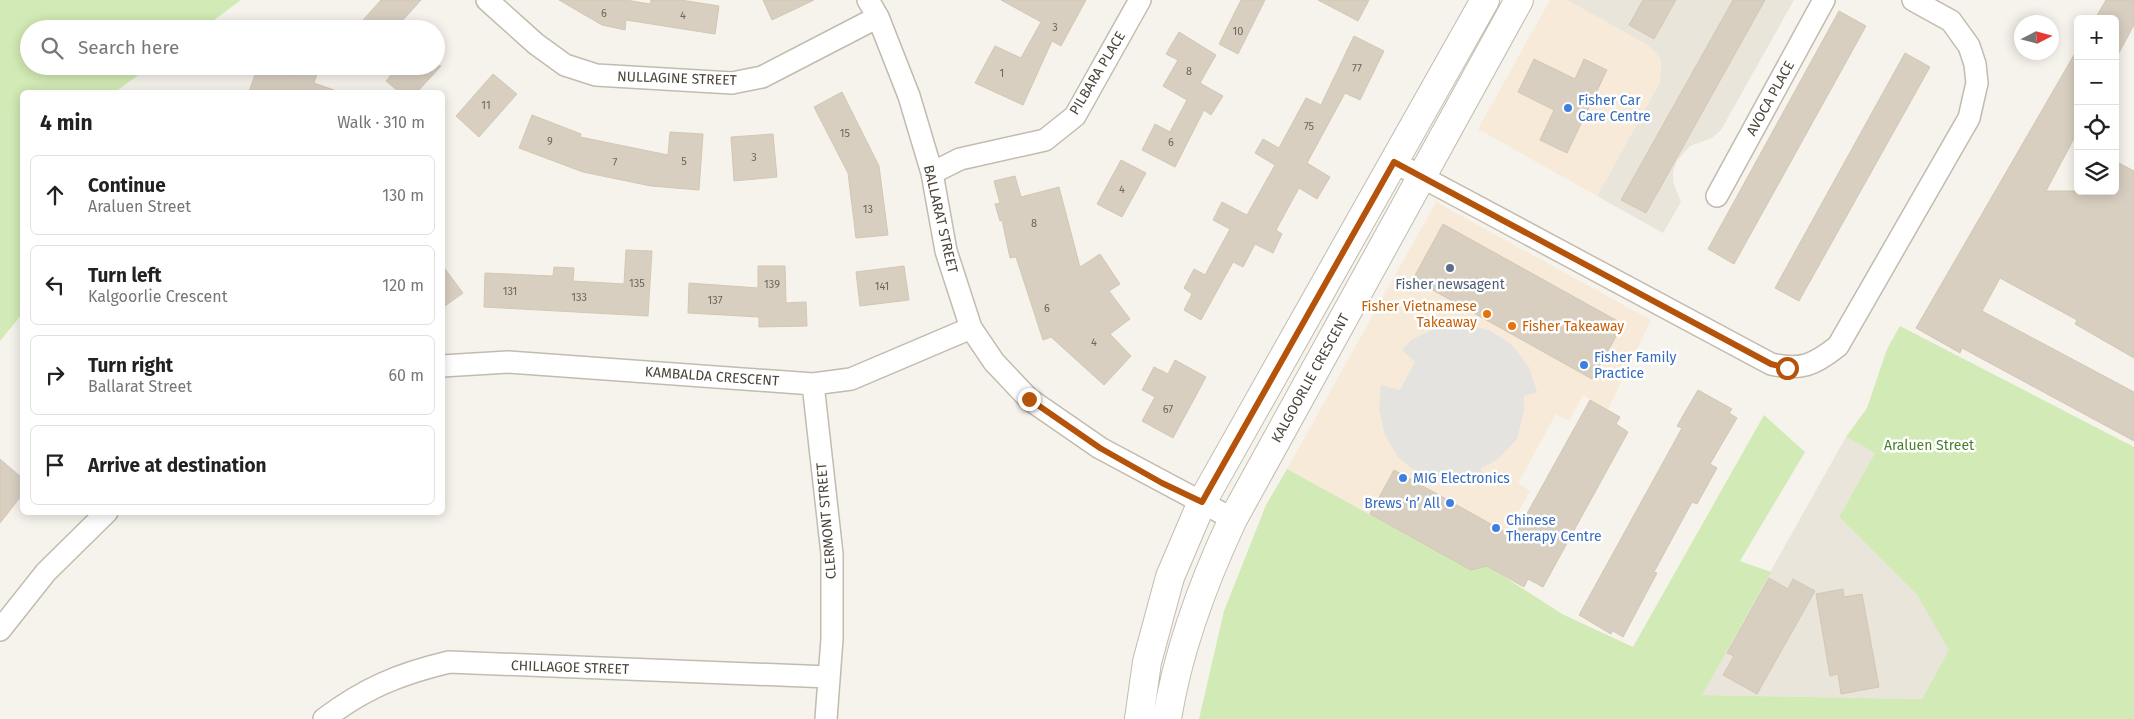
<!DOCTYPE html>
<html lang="en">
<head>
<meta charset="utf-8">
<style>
	body { margin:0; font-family:"Fira Sans",sans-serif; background:#f6f6f6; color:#222 }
	.controls { position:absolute; right:15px; top:15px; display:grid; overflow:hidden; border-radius:8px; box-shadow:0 2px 12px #0003 }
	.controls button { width:45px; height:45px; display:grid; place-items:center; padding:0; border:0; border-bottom:1px solid #e0e0e0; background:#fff; color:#222; font:25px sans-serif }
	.compass { position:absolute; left:2014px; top:15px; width:45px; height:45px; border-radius:50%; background:#fff; box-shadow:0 2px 12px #0003; rotate:84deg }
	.stop { position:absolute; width:15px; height:15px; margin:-11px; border:4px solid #b45309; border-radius:50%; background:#fff }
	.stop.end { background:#b45309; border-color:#fff; box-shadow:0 1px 5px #0008 }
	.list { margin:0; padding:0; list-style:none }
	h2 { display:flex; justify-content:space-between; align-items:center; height:65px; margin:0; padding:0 20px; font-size:21px }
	h2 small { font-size:16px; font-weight:400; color:#767676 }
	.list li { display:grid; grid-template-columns:32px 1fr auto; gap:15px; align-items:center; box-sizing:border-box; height:80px; margin:0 10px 10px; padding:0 10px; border:1px solid #e0e0e0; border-radius:8px }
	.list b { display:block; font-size:19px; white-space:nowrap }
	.list p { margin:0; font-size:16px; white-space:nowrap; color:#767676 }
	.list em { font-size:16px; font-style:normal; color:#767676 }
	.icon { flex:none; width:28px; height:28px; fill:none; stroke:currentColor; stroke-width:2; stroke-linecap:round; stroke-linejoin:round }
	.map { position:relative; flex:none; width:2134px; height:719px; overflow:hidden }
	.search { position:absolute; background:#fff; box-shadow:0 2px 12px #0003; left:20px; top:20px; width:425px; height:55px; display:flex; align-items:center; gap:12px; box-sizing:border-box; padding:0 18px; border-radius:28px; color:#767676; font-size:19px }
	.panel { position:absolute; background:#fff; box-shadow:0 2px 12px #0003; left:20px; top:90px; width:425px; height:425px; border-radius:8px }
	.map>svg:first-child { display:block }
	.residential { fill:#eae5da }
	.commercial { fill:#f7ead8 }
	.green { fill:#d2eab5 }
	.parking { fill:#e5e3e0 }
	.building { fill:#d8cfc1; stroke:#d3c7b4 }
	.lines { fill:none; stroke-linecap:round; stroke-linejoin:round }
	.minor-casing { stroke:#c2bbae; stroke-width:24 }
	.tertiary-casing { stroke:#c2bbae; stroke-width:30 }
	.minor { stroke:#fff; stroke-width:21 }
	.tertiary { stroke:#fff; stroke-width:28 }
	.route { stroke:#b45309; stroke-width:6 }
	.shop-dot { fill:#3f7fe0; stroke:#fff; stroke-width:2 }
	.service-dot { fill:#5c6f8a; stroke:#fff; stroke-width:2 }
	.food-dot { fill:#e8710a; stroke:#fff; stroke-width:2 }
	.labels { text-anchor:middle; stroke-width:5; stroke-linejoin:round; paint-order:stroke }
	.number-label { font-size:11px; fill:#6e675b }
	.street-label { font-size:14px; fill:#4b4439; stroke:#fff }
	.shop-label { font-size:14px; fill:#366cbe; stroke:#fff; text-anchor:start }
	.service-label { font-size:14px; fill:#4e5e75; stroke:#fff }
	.food-label { font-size:14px; fill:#c56008; stroke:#fff; text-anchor:end }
	.park-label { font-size:14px; fill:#4a7f2a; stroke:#fff }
</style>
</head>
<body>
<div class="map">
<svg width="2134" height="719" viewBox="0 0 2134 719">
	<rect width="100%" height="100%" fill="#f6f3ec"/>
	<path class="residential" d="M1567,0H1794L1721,130L1712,138L1690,146L1677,161L1673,172V182L1681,202L1663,233L1597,196L1660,82L1661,63L1659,57L1647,45Z
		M1846,437L1875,453L1839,517L1917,595L1950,650L1922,699L1701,695Z"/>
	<path class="commercial" d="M1550,0H1567L1647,45L1655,51L1661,63L1660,82L1597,196L1478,129Z
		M1436,202L1651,320L1608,409L1583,395L1569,421L1556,414L1518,483L1530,491L1488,566L1471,570L1287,469Z"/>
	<path class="green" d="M0,0H241L202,29H29V66H151L115,92H22V314L0,341Z
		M1900,326L2134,447V719H1199L1224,611L1266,505L1287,469L1471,570L1488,566L1562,614L1633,647L1764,415L1805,452L1740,561L1771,572L1702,695L1922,699L1949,650L1917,595L1839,517L1875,453L1846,437L1867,408L1887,349Z"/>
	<path class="parking" d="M1462,324L1489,330L1512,345L1529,367L1537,392L1524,396V411L1517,439L1497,460L1481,468L1485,481L1467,484L1442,483L1418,474L1398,457L1385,435L1379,410L1381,385L1400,390L1415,362L1402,350L1411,340L1435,328Z"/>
	<path class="building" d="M381,0H421L395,29H355Z
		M559,0H626L650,4L651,0H681L719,6L715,34L626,20L625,30L602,25Z
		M763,0H814L772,20Z
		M1001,0H1086L1061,46L1052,41L1023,105L975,83L995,46L1021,58L1041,22Z
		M1241,0H1265L1238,54L1219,44Z
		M1318,0H1369L1358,21Z
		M1643,0H1676L1654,39L1629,25Z
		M1733,0H1765L1646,213L1621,200Z
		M2106,0H2134V25L2115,60V19H2095Z
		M1839,11L1866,26L1734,264L1708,249Z
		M1179,32L1216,55L1200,83L1223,96L1211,115L1204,110L1175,167L1142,150L1155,124L1170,132L1187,100L1163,86L1178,60L1166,54Z
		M1354,36L1384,51L1360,100L1345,93L1307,163L1330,177L1317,199L1299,188L1276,230L1282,234L1273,253L1255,244L1243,267L1233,262L1201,320L1184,310L1192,294L1184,288L1194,269L1205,275L1230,229L1213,220L1222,202L1247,215L1275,165L1255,153L1263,139L1279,148L1306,98L1321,105Z
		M2078,48V131L2046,191H2115V161L2134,171V358L2075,324L2077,320L2000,278L1982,311L2134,392V441L1962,348L1960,353L1916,328Z
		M1905,53L1930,67L1799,301L1775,288Z
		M1534,59L1575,79L1584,59L1607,70L1567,153L1540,140L1554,110L1518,92Z
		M258,66H266L294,76L297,67L317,74L314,83L334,90L333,92H249Z
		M399,66H441L417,92H399L386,81Z
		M493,74L517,94L479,137L456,116Z
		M842,92L879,166L888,235L856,238L848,173L814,107Z
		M532,115L581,134L580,137L668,155L670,132L703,134L699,190L651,186L583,172L519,148Z
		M773,134L777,177L734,181L731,137Z
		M1121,160L1146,173L1122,217L1097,204Z
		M1015,176L1021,197L1059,187L1080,267L1100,254L1120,284L1109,291L1130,319L1110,334L1131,356L1104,385L1051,337L1043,340L1016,257L1010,258L1002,220L1000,221L995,204L1000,203L994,181Z
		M1443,224L1623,324L1592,379L1413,279Z
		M626,250L652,251L648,316L484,307L485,273L553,276L554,267L574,268L573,281L624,284Z
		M442,265L463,293L442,308Z
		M758,266H785L786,303L806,302L807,326L759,327V317L688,313L689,283L758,288Z
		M904,266L909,300L860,306L856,272Z
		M1175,360L1206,377L1173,438L1142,421L1155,397L1142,390L1154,367L1168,374Z
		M1698,390L1732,409L1729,413L1737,418L1710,464L1717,468L1697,504L1692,502L1654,572L1657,573L1623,637L1613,631L1611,634L1579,615L1682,428L1677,426Z
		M1590,400L1620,417L1616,424L1628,432L1543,587L1528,579L1524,587L1487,566L1471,570L1370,514L1394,470L1514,537Z
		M0,459L22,478V495L0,523Z
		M1769,578L1788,589L1793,579L1815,591L1757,694L1723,675L1734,656L1727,653Z
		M1843,589L1844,597L1862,594L1879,687L1841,694L1838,674L1830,676L1816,594Z"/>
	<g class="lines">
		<defs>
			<path id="minor" d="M487,0L536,44L565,65L596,75L732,83L762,77L878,17
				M868,0L878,17L909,96L932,173L946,251L971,328L994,362L1029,399L1100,448L1233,519
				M1394,162L1771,364C1801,371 1814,365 1838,346L1969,118L1977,83L1975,64L1969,46L1951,21L1913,0
				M932,173L960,159L1045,140L1075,116L1140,0
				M1717,196L1824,0
				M442,366L508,362L813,384L851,379L971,328
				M813,384L832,554V639L826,719
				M0,630L46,572L107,512
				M324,719C365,688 399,674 449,662L829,677"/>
			<path id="tertiary" d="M1139,719L1147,662L1170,577L1202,502L1485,0
				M1167,719C1178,649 1203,583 1233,519L1519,0"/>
		</defs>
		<use href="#minor" class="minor-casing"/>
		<use href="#tertiary" class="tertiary-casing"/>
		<use href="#minor" class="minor"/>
		<use href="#tertiary" class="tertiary"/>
	</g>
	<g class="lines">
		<path class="route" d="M1029,399L1100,448L1162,483L1202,502L1394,162L1771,364L1787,368"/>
	</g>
	<g class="shop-dot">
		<circle cx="1568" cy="108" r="5"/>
		<circle cx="1584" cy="365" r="5"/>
		<circle cx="1403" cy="478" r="5"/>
		<circle cx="1450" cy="503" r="5"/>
		<circle cx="1496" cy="528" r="5"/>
	</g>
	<circle class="service-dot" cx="1450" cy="268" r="5"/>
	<g class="food-dot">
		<circle cx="1487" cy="314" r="5"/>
		<circle cx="1512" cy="326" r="5"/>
	</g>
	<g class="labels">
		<g class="number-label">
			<text x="604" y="17">6</text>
			<text x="683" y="19">4</text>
			<text x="1055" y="31">3</text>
			<text x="1238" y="35">10</text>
			<text x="1357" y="72">77</text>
			<text x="1189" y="75">8</text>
			<text x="1002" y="77">1</text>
			<text x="486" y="109">11</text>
			<text x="1309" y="130">75</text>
			<text x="845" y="137">15</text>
			<text x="550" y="145">9</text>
			<text x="1171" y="146">6</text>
			<text x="754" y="161">3</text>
			<text x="684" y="165">5</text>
			<text x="615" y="166">7</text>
			<text x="1122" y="193">4</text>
			<text x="868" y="213">13</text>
			<text x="1034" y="227">8</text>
			<text x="637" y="287">135</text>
			<text x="772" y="288">139</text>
			<text x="882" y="290">141</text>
			<text x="510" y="295">131</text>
			<text x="579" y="301">133</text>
			<text x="715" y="304">137</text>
			<text x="1047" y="312">6</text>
			<text x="1094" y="346">4</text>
			<text x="1168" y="413">67</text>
		</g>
		<g class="street-label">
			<text transform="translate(1097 73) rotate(-59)" y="5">PILBARA PLACE</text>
			<text transform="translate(677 78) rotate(2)" y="5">NULLAGINE STREET</text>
			<text transform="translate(1770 98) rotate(-61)" y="5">AVOCA PLACE</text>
			<text transform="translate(941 219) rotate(77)" y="5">BALLARAT STREET</text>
			<text transform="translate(712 376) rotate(4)" y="5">KAMBALDA CRESCENT</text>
			<text transform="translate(1310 378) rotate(-61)" y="5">KALGOORLIE CRESCENT</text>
			<text transform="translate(826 521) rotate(-95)" y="5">CLERMONT STREET</text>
			<text transform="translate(570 667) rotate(2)" y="5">CHILLAGOE STREET</text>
		</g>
		<g class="shop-label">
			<text x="1578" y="105">Fisher Car<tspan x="1578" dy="16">Care Centre</tspan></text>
			<text x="1594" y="362">Fisher Family<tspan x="1594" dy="16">Practice</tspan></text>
			<text x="1413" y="483">MIG Electronics</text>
			<text x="1440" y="508" text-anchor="end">Brews ‘n’ All</text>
			<text x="1506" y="525">Chinese<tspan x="1506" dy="16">Therapy Centre</tspan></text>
		</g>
		<g class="service-label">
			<text x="1450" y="289">Fisher newsagent</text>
		</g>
		<g class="food-label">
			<text x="1477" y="311">Fisher Vietnamese<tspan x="1477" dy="16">Takeaway</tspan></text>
			<text x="1522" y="331" text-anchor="start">Fisher Takeaway</text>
		</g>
		<g class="park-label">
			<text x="1929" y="450">Araluen Street</text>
		</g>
	</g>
</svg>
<div class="controls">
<button>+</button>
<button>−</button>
<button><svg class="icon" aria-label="locate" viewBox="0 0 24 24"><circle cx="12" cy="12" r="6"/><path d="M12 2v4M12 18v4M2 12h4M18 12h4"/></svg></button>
<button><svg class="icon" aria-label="layers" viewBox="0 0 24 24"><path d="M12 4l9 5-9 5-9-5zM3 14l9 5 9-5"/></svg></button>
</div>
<svg class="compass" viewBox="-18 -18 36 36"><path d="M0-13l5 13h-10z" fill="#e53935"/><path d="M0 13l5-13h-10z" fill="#767676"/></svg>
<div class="stop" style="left:1787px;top:368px"></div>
<div class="stop end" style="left:1029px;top:399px"></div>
<div class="search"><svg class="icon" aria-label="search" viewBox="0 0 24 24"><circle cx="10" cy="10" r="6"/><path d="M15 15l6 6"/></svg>Search here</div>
<section class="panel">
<h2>4 min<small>Walk · 310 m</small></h2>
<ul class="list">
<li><svg class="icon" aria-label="ahead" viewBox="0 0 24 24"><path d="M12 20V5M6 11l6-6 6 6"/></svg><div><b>Continue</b><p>Araluen Street</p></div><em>130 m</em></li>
<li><svg class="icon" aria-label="left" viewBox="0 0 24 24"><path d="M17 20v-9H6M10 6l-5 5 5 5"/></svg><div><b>Turn left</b><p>Kalgoorlie Crescent</p></div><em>120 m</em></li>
<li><svg class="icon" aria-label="right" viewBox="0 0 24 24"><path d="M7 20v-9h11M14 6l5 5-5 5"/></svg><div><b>Turn right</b><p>Ballarat Street</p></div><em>60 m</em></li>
<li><svg class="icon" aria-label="arrive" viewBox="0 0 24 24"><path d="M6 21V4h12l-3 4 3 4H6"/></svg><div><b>Arrive at destination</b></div></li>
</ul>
</section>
</div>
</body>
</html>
